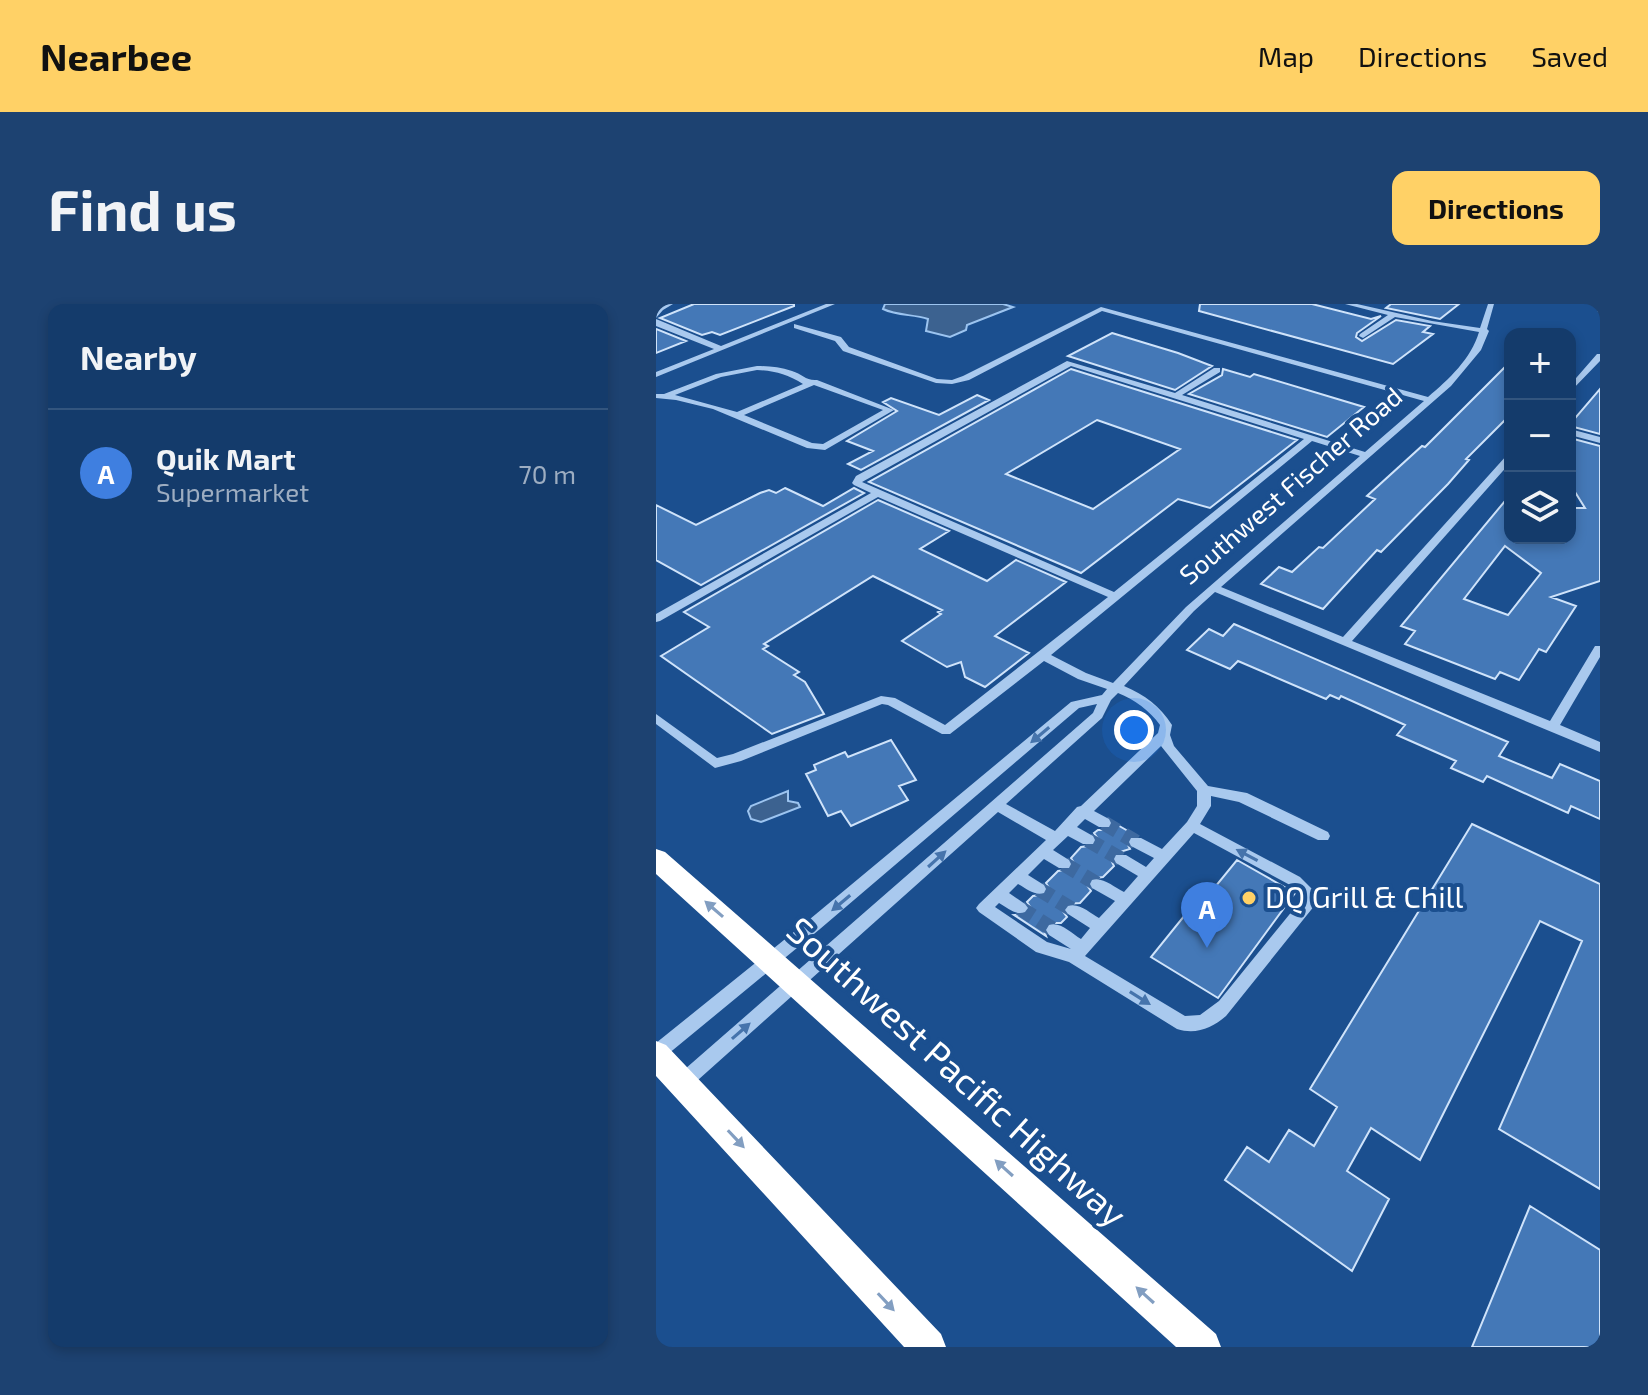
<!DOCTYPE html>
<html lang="en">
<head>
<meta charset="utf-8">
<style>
	body { margin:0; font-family:"Exo 2",sans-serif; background:#1d4271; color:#f1f3f6 }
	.controls { position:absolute; right:24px; top:24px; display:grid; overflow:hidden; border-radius:16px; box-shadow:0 4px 12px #0003 }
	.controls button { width:72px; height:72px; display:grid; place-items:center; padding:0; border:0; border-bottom:2px solid #33557e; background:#143b6b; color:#f1f3f6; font:40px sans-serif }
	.you { position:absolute; left:478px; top:426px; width:28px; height:28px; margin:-20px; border:6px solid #fff; border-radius:50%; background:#1a73e8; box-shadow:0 0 0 12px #1a73e833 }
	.badge { display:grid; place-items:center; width:52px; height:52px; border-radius:50%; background:#ffd166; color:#fff; font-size:26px; font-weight:700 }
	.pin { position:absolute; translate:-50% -66px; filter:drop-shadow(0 2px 4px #0008) }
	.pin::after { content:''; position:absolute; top:42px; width:28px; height:24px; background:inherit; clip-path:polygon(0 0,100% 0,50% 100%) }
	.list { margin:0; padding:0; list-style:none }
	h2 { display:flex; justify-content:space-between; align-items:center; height:104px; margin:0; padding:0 32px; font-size:34px }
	h2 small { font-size:26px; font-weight:400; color:#9dadc1 }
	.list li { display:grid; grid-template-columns:52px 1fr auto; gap:24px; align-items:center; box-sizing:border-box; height:128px; padding:0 32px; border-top:2px solid #33557e }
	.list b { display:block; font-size:30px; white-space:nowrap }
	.list p { margin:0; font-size:26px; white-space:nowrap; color:#9dadc1 }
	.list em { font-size:26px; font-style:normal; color:#9dadc1 }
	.icon { flex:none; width:44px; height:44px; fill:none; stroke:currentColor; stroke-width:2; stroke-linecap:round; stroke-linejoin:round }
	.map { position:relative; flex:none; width:944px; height:1043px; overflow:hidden; border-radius:16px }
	header { display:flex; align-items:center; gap:48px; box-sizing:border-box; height:112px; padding:0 40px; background:#ffd166; color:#111 }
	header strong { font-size:38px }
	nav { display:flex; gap:44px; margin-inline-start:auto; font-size:28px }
	.intro { display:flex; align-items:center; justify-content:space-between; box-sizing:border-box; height:192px; padding:0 48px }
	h1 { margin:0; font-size:56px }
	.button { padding:20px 36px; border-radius:16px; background:#ffd166; color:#111; font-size:28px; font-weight:700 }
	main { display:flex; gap:48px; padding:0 48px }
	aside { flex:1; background:#143b6b; border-radius:16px; box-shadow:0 4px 12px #0003 }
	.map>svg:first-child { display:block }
	.water { fill:#3c6290; stroke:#9cc4f0; stroke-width:2 }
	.building { fill:#4478b7; stroke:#cfe3fa; stroke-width:2; fill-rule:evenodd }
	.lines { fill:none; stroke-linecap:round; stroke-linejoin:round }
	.minor-tunnel { stroke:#3d69a0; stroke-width:15; stroke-dasharray:15 8; stroke-linecap:butt }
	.minor { fill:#a9c9ee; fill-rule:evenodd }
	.highway { fill:#fff; fill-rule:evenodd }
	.oneway { fill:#4674ac }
	.oneway2 { fill:#829ec1 }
	.poi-dot { fill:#ffd166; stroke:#1b4f8f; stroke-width:3 }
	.labels { text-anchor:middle; stroke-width:8; stroke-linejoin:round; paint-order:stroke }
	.far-street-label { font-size:26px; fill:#fff; stroke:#1b4f8f }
	.poi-label { font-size:30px; fill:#fff; stroke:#1b4f8f; text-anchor:start }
	.near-street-label { font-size:36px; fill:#fff; stroke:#1b4f8f }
</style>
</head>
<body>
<header>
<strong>Nearbee</strong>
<nav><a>Map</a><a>Directions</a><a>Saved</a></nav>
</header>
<div class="intro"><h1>Find us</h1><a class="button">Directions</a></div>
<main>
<aside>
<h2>Nearby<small></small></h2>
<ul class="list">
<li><span class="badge" style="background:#3f7fe0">A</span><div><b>Quik Mart</b><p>Supermarket</p></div><em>70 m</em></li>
</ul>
</aside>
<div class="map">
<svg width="944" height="1043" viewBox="0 0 944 1043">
	<rect width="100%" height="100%" fill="#1b4f8f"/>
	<path class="water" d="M229,0H347L357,3L311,21L310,26L294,33L270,27L272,15C257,10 242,12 227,5Z
		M132,487V497L142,499L144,503L105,518L95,515L92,507L95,502Z"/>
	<path class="building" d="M38,0H138V2L64,31L56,28L46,31L4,14Z
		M544,0H656L715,15L725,12L701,29L700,33L706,37L740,16L774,22L767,28L777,30L737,60L543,7Z
		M735,0H803L784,15L730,4Z
		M0,25L30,37L0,49Z
		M456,29L522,49L556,62L519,86L412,52Z
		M854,58V111L810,155L813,156L792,180L725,248L721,246L667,305L605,280L623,263L636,268L663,243L667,244L719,195L711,192L766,142L769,143Z
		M415,65L641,136L554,204L522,195L425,269L213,178ZM441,116L524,145L437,205L350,170Z
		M567,65L594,73L598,70L708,103L671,133L533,90L566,71Z
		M944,85V130L914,122V120Z
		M321,91L333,96L205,166L192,160L217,147L191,137L241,107L227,98L235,94L283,111Z
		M914,134L944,142V277L895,293L920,302L890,348L883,345L863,376L844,368L839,375L749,340L759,327L745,322L854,191V234H914V204H929L914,180ZM849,242L885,269L852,311L808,295Z
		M129,184L167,202L198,184L208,189L45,281L0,256V201L40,221L104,189L113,186L120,189Z
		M222,196L293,227L264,245L331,277L360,256L410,278L339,332L373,349L329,383L309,373L305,358L291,363L246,337L285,310L282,308L286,306L217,272L108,340L112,342L107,345L143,368L138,371L149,378L168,410L116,430L5,352L53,323L28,308Z
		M578,320L852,438L843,452L896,474L904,460L944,477V515L915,502L912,509L831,472L827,478L795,464L800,457L741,431L749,421L685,392L683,395L674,391L670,395L582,357L574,365L531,346L553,325L567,332Z
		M235,436L260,476L243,482L252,496L195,522L185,507L172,512L150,470L160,466L158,461L189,448L192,453Z
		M458,519L479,531L470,537L474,545L457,550L455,556L458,562L447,573L433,575L431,581L435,587L424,599L410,600L406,606L411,613L405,619H390L387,624L390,632L358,611L371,610L375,604L371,598L377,592L391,590L393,584L390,579L402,567L416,565L418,559L415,554L425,543L440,541L442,535L438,529L442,526H453Z
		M816,520L944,580V885L843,825L926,637L884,617L764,856L715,824L691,867L733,895L696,967L569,876L591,843L613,858L633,826L658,842L681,803L654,785Z
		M581,556L639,589L562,694L495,653L541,596L546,599Z
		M874,902L944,946V1043H816Z"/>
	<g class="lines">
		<path class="minor-tunnel" d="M448,519L480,538
			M432,536L465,555
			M408,560L441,580
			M383,585L417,606
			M364,604L398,626"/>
		<path class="minor" d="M9,0H17L7,6L0,14L1,5Z
			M170,0H179L0,73V68L58,45L0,22V15L65,42Z
			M689,0H701L776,17L824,24L832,0H838L831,25L833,27L825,46L795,82L565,283L687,333L851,151L854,150V159L696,337L894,417L939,342H944V353L904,421L944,438V448L559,288L538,307L468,382C489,391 504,402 516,421L514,431L518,442L552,482L591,489L672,528L674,532L672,536H662L583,498L555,492V502L544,520L644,573L661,590L659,601L570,712C556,724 540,731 521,725L413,658L380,648L323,608L320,604L323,600L390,536L342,508L33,784L27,786L21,784L18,778L21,772L437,409L441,400L423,404L164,625L6,755L0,757V739L154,615L415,398L446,391L451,385L422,375L388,357L294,430H286L232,401L226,400L85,457L59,464L0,420V410L61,454L77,450L225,392L239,394L289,421L452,293L222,193L4,317L0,318V310L215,189L198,181L196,179L200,172L411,57L519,89L558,64H564V68L526,91L709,148L768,97L446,7L313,76L296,80L280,79L187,47L179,37L138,24V20L185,33L193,43L281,75L296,76L307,72L445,3L772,93C793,75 815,55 823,28L739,13L707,34L703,32L704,30L732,11ZM415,62L648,135L458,288L206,178ZM656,137L704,152L530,303L457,379L430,369L395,351ZM462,389C479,396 493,406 504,421L502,429L425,502L421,503L399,527L350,500L446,414L455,396ZM505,442L541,487V502L531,518L506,545L485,534H475L473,538L475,542L498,554L490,563L470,551H460L458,555L460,559L482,572L468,588C458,583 446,572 436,576L434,580L436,584L459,597L443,614C434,609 423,598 412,602L409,606L412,610L434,624L425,635C415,629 404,617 393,621L390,626L393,631L415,645L391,638L339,603L343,599C352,604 360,612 369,608L372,604L369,600L353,589L362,580C371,585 379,592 388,589L390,585L388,581L372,571L388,555L403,564H413L415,560L413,556L397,546L412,532L427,540H437L439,536L437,532L421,523L429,515L443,523H453L455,519L453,515L438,507ZM538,529L634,581L647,592L646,595L563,697L544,711L529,712L429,652Z
			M938,0H944V9L942,8Z
			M941,50H944V57L914,88V81Z
			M101,62C113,62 124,63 136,67C146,70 150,77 161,76L238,106L169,146L151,144L57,105L20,96L0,94V90H8L60,70ZM101,66C119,67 131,70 147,80L81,108L19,91L65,73ZM158,81L227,106L167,140L156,139L88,111Z
			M914,125L944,133V139L914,131Z"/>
		<path class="highway" d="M0,545L9,548L560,1030L565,1043H520L0,570Z
			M0,737L10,741L285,1030L290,1043H248L0,772Z"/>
	</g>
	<defs><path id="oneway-solid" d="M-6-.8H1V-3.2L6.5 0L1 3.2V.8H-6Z" transform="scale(2)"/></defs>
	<g class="oneway">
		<use href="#oneway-solid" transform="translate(384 431) rotate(140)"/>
		<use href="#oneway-solid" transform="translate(591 551) rotate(-152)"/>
		<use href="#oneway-solid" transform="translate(281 555) rotate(-42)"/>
		<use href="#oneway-solid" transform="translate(185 599) rotate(140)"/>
		<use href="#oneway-solid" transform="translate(484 694) rotate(32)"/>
		<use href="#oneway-solid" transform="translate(85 727) rotate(-41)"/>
	</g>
	<g class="oneway2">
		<use href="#oneway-solid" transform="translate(58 605) rotate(-139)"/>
		<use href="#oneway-solid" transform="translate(80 835) rotate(47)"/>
		<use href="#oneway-solid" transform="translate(348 864) rotate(-138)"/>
		<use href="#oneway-solid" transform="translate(489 991) rotate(-138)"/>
		<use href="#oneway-solid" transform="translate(230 998) rotate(47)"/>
	</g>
	<circle class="poi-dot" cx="593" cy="594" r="8"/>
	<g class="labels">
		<g class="far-street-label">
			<text transform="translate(635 182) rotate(-41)" y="9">Southwest Fischer Road</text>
		</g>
		<g class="poi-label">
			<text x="609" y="604">DQ Grill &amp; Chill</text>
		</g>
		<g class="near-street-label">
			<text transform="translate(301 768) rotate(42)" y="13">Southwest Pacific Highway</text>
		</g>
	</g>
</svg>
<div class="controls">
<button>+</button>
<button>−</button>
<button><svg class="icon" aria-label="layers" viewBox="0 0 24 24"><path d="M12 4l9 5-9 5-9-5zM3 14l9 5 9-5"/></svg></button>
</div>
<div class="you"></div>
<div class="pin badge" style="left:551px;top:644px;background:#3f7fe0">A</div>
</div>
</main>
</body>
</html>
